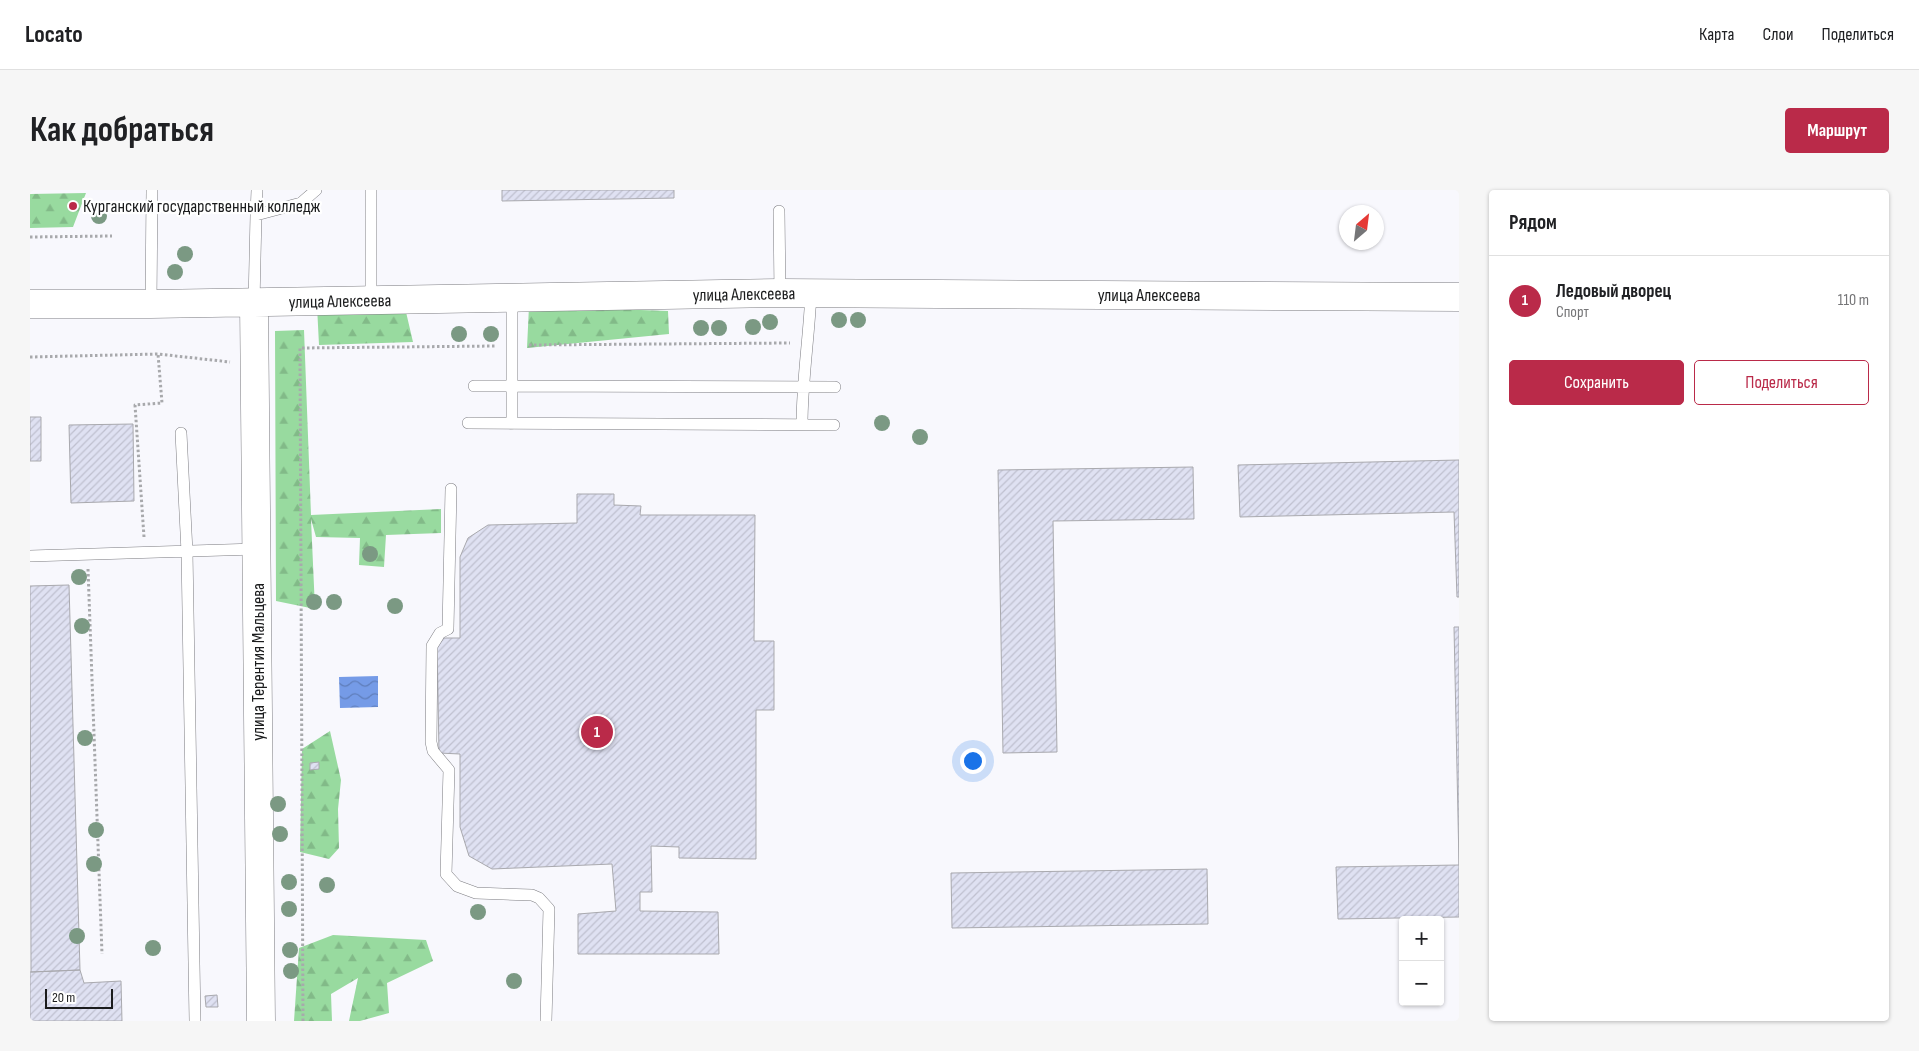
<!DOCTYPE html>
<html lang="ru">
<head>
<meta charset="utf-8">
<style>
	body { margin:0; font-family:"Sofia Sans Condensed",sans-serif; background:#f6f6f6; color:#202124 }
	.controls { position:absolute; right:15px; bottom:15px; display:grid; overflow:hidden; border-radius:5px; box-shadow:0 1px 4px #0004 }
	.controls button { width:45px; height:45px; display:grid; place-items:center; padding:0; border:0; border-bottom:1px solid #e0e0e0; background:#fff; color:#202124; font:25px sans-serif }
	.compass { position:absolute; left:1309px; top:15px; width:45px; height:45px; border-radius:50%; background:#fff; box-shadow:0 1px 4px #0004; rotate:28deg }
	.scale { position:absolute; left:15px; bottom:12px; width:68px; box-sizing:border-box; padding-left:5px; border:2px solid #1b1c1d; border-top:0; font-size:14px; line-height:18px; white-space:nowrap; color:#1b1c1d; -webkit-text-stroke:4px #fff; paint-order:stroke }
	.you { position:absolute; left:942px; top:570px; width:18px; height:18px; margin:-12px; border:4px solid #fff; border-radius:50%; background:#1a73e8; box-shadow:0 0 0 8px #1a73e833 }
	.badge { display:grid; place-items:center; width:32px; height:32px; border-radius:50%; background:#ba2a49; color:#fff; font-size:16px; font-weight:700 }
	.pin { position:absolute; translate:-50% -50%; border:2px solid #fff; box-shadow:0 1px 5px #0006 }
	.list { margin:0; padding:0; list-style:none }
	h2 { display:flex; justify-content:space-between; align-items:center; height:65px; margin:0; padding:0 20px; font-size:21px }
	h2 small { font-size:16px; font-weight:400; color:#757577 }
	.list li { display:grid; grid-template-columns:32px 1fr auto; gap:15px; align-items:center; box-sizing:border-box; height:90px; padding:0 20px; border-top:1px solid #e0e0e0 }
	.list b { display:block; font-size:19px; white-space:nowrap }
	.list p { margin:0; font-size:16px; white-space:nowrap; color:#757577 }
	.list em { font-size:16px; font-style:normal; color:#757577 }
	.actions { display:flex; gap:10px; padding:15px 20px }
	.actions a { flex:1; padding:11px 0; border:1px solid #ba2a49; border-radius:5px; text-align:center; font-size:18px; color:#ba2a49 }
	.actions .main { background:#ba2a49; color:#fff }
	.map { position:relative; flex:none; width:1429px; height:831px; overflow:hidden; border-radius:5px }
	header { display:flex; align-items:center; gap:30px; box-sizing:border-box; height:70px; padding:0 25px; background:#fff; border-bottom:1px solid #e0e0e0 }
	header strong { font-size:24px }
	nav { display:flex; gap:28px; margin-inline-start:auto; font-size:18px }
	.intro { display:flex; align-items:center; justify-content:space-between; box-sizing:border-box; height:120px; padding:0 30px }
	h1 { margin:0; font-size:35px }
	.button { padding:12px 22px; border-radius:5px; background:#ba2a49; color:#fff; font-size:18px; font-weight:700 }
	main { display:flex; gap:30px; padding:0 30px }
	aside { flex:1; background:#fff; border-radius:5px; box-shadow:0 1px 4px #0004 }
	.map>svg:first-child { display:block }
	.forest { fill:url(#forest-firs) }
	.water { fill:url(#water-waves) }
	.building { fill:url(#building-hatch); stroke:#a9a9ae }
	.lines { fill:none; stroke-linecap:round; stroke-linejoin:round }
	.lane-casing { stroke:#7d7d82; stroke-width:12 }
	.secondary-casing { stroke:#7d7d82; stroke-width:29 }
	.path { stroke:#a8a9ac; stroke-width:3; stroke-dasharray:2.5 2.5; stroke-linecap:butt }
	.lane { stroke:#fff; stroke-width:11 }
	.secondary { stroke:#fff; stroke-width:28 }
	.tree { fill:#7b9983 }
	.poi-dot { fill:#ba2a49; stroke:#fff; stroke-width:2 }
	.labels { text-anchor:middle; stroke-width:4.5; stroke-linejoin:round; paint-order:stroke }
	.poi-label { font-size:18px; fill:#1b1c1d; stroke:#fff; text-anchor:start }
	.street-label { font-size:18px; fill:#1b1c1d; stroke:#fff }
</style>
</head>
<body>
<header>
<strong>Locato</strong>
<nav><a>Карта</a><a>Слои</a><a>Поделиться</a></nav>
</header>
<div class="intro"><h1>Как добраться</h1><a class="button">Маршрут</a></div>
<main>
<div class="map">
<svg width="1429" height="831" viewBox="0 0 1429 831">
	<defs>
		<pattern id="forest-firs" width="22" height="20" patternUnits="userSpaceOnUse" patternTransform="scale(1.25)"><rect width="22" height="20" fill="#98da9f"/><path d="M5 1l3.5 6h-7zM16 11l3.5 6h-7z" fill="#82ba88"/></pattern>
		<pattern id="water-waves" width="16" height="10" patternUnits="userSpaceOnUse" patternTransform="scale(1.25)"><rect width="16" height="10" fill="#759be7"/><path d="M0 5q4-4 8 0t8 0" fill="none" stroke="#5f7ebb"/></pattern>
		<pattern id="building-hatch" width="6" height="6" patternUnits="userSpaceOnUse" patternTransform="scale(1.25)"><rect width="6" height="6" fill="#dfe1f2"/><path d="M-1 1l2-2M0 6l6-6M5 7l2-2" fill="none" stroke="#bfc0cf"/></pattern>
	</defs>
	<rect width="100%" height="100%" fill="#f8f8fd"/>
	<path class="forest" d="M56,3L43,37L0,38V4Z
		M287,116L376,122L383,152L289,155Z
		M499,116L638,121L639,144L497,158Z
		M274,140L281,325L411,319V343L356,345L354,377L329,375L330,348L286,347L281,329L285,419L246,411L245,141Z
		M300,541L311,590L308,619L309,658L299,669L270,662L272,559Z
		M303,745L396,750L403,771L357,793L359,823L330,831H319L328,788L301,804L302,831H264L269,758Z"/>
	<path class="water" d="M348,486V517L310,518L309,487Z"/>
	<path class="building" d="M472,0H644V8L472,11Z
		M0,227H11V271H0Z
		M103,234L104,311L41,313L39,235Z
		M1429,270V407H1427L1424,322L1210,327L1208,275Z
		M1163,277L1164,329L1023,331L1027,562L973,563L968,280Z
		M547,304H584V315L611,316L610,325H725L724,451H744V520H726V669L649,668V657L621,656L622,702H610V721L688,722L689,764H548V724L586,721L582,674L462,679L439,666L430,637V564L409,563L407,448H430V367L438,348L458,335L547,333Z
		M39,395L50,780L1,782L0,396Z
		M1424,437H1429V727L1308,729L1306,677L1429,675Z
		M289,572V579L280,580V573Z
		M1177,679L1178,734L922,738L921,683Z
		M50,780L54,793L91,791L92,831H0V782Z
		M187,805L188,817H176L175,806Z"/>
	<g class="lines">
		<defs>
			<path id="lane" d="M749,21L750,103
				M226,25L227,0
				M341,111V0
				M224,113L226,25L271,13L286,0
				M121,114L122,0
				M444,196L805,197
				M438,233L804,235
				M482,234V109
				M772,235C772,191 779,148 781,103
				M151,243L157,362L165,831
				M421,299L418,439L410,443L402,456L401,552L403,561L419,580L416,684L427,696L446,703L502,705L509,708L519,719L516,831
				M0,366L227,359"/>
			<path id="secondary" d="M224,113L231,831
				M0,114H121L750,103L1429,107"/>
		</defs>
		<use href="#lane" class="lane-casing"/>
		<use href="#secondary" class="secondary-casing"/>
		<path class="path" d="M0,47L82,46
			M499,155L760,153
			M0,167L128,164L200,172
			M114,347L105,215L132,213L128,164
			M58,379L72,764
			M273,831L270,158L465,156"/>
		<use href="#lane" class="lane"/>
		<use href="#secondary" class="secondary"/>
	</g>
	<g class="tree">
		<circle cx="69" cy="26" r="8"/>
		<circle cx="155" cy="64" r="8"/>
		<circle cx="145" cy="82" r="8"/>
		<circle cx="809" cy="130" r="8"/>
		<circle cx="828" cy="130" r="8"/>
		<circle cx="740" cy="132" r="8"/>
		<circle cx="723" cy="137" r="8"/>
		<circle cx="671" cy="138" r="8"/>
		<circle cx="689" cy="138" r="8"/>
		<circle cx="429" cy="144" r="8"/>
		<circle cx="461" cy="144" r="8"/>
		<circle cx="852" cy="233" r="8"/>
		<circle cx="890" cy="247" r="8"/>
		<circle cx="340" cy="364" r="8"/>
		<circle cx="49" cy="387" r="8"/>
		<circle cx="284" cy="412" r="8"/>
		<circle cx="304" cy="412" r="8"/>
		<circle cx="365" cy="416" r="8"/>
		<circle cx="52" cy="436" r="8"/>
		<circle cx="55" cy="548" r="8"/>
		<circle cx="248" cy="614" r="8"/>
		<circle cx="66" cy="640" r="8"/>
		<circle cx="250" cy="644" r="8"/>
		<circle cx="64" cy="674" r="8"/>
		<circle cx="259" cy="692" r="8"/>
		<circle cx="297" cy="695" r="8"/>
		<circle cx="259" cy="719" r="8"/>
		<circle cx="448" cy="722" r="8"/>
		<circle cx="47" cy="746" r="8"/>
		<circle cx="123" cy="758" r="8"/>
		<circle cx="260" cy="760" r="8"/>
		<circle cx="261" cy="781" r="8"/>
		<circle cx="484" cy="791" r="8"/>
	</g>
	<circle class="poi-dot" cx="43" cy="16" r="5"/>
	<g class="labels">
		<g class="poi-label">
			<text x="53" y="22">Курганский государственный колледж</text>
		</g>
		<g class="street-label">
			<text transform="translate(714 104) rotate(-1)" y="6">улица Алексеева</text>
			<text x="1119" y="111">улица Алексеева</text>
			<text transform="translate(310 111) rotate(-1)" y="6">улица Алексеева</text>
			<text transform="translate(228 472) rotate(-90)" y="6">улица Терентия Мальцева</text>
		</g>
	</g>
</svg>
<div class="controls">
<button>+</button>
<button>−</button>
</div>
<svg class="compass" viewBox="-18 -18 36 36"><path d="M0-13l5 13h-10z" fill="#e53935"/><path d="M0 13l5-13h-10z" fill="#757577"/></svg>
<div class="scale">20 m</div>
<div class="you"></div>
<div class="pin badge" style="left:567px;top:542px">1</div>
</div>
<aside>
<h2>Рядом<small></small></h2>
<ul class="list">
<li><span class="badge">1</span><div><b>Ледовый дворец</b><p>Спорт</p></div><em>110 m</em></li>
</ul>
<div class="actions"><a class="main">Сохранить</a><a>Поделиться</a></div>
</aside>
</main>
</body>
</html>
